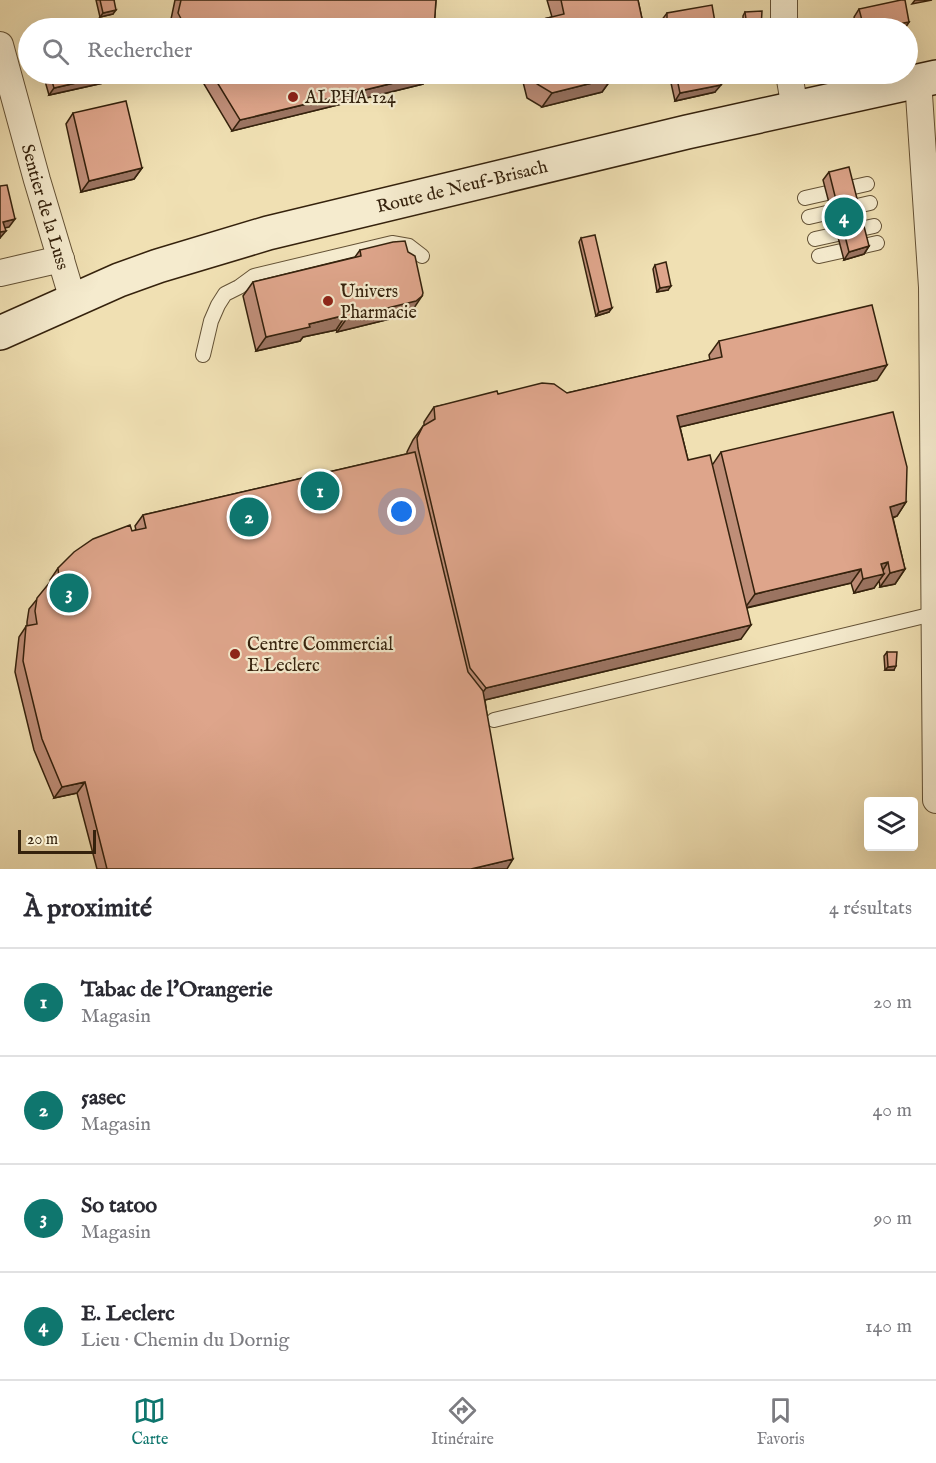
<!DOCTYPE html>
<html lang="fr">
<head>
<meta charset="utf-8">
<style>
	body { margin:0; font-family:"IM FELL English",serif; background:#f7f7f7; color:#2b2b33 }
	.controls { position:absolute; right:18px; bottom:18px; display:grid; overflow:hidden; border-radius:6px; box-shadow:0 6px 24px #0002 }
	.controls button { width:54px; height:54px; display:grid; place-items:center; padding:0; border:0; border-bottom:2px solid #e1e1e2; background:#fff; color:#2b2b33; font:30px sans-serif }
	.scale { position:absolute; left:18px; bottom:15px; width:78px; box-sizing:border-box; padding-left:6px; border:3px solid #35220d; border-top:0; font-size:16px; line-height:21px; white-space:nowrap; color:#35220d; -webkit-text-stroke:4px #f5ebce; paint-order:stroke }
	.you { position:absolute; left:402px; top:512px; width:21px; height:21px; margin:-15px; border:4px solid #fff; border-radius:50%; background:#1a73e8; box-shadow:0 0 0 9px #1a73e833 }
	.badge { display:grid; place-items:center; width:39px; height:39px; border-radius:50%; background:#0f766e; color:#fff; font-size:20px; font-weight:700 }
	.pin { position:absolute; translate:-50% -50%; border:3px solid #fff; box-shadow:0 2px 6px #0006 }
	.list { margin:0; padding:0; list-style:none }
	h2 { display:flex; justify-content:space-between; align-items:center; height:78px; margin:0; padding:0 24px; font-size:26px }
	h2 small { font-size:20px; font-weight:400; color:#7c7c81 }
	.list li { display:grid; grid-template-columns:39px 1fr auto; gap:18px; align-items:center; box-sizing:border-box; height:108px; padding:0 24px; border-top:2px solid #e1e1e2 }
	.list b { display:block; font-size:22px; white-space:nowrap }
	.list p { margin:0; font-size:20px; white-space:nowrap; color:#7c7c81 }
	.list em { font-size:20px; font-style:normal; color:#7c7c81 }
	.icon { flex:none; width:33px; height:33px; fill:none; stroke:currentColor; stroke-width:2; stroke-linecap:round; stroke-linejoin:round }
	.map { position:relative; flex:none; width:936px; height:869px; overflow:hidden }
	.search { position:absolute; background:#fff; box-shadow:0 6px 24px #0002; left:18px; right:18px; top:18px; height:66px; display:flex; align-items:center; gap:15px; box-sizing:border-box; padding:0 21px; border-radius:33px; color:#7c7c81; font-size:22px }
	.sheet { height:510px; background:#fff }
	nav { display:flex; justify-content:space-around; align-items:center; box-sizing:border-box; height:84px; border-top:2px solid #e1e1e2; background:#fff; font-size:16px; color:#7c7c81 }
	nav a { display:grid; justify-items:center; gap:3px }
	nav .on { color:#0f766e }
	.map>svg:first-child { display:block }
	.lines { fill:none; stroke-linecap:round; stroke-linejoin:round }
	.lane-casing { stroke:#645236; stroke-width:16 }
	.street-casing { stroke:#645236; stroke-width:28 }
	.secondary-casing { stroke:#35220d; stroke-width:36 }
	.lane { stroke:#f5ebce; stroke-width:14 }
	.street { stroke:#f5ebce; stroke-width:26 }
	.secondary { stroke:#f5ebce; stroke-width:33 }
	.wall { fill:#bf8e78; stroke:#35220d; stroke-width:1.5 }
	.shaded-wall { fill:#9b7461; stroke:#35220d; stroke-width:1.5 }
	.building { fill:#dea58b; stroke:#35220d; stroke-width:1.5 }
	.poi-dot { fill:#8f2418; stroke:#f5ebce; stroke-width:2 }
	.labels { text-anchor:middle; stroke-width:4.5; stroke-linejoin:round; paint-order:stroke }
	.poi-label { font-size:18px; fill:#35220d; stroke:#f5ebce; text-anchor:start }
	.street-label { font-size:18px; fill:#35220d; stroke:#f5ebce }
</style>
</head>
<body>
<div class="map">
<svg width="936" height="869" viewBox="0 0 936 869">
	<rect width="100%" height="100%" fill="#f0e0b3"/>
	<filter id="stains"><feTurbulence type="fractalNoise" baseFrequency=".00333" numOctaves="4"/><feColorMatrix values="0 0 0 0 .2 0 0 0 0 .09 0 0 0 0 .02 0 0 0 .5 -.17"/></filter>
	<radialGradient id="worn" r=".72"><stop offset=".6" stop-color="#630" stop-opacity="0"/><stop offset="1" stop-color="#630" stop-opacity=".3"/></radialGradient>
	<g class="lines">
		<defs>
			<path id="lane" d="M805,198L867,184
				M809,217L870,203
				M815,239L874,226
				M819,256L877,243
				M203,355L211,321L218,305L225,294L239,287L254,276L392,243L409,246L422,256
				M494,720L933,614"/>
			<g id="street">
				<path d="M784,0V28"/>
				<path id="s1" d="M0,45L37,180L73,300"/>
				<path d="M789,74L795,109"/>
				<path d="M918,80L932,287L936,800"/>
				<path d="M0,273L61,259"/>
			</g>
			<g id="secondary">
				<path id="s2" d="M0,333L119,280L158,266L268,233L687,132L936,77"/>
			</g>
		</defs>
		<use href="#lane" class="lane-casing"/>
		<use href="#street" class="street-casing"/>
		<use href="#secondary" class="secondary-casing"/>
		<use href="#lane" class="lane"/>
		<use href="#street" class="street"/>
		<use href="#secondary" class="secondary"/>
	</g>
	<path class="wall" d="M96,0H114L113,14L100,17Z
		M175,0H436L434,28H172L170,24Z
		M547,0H638L644,28H520L523,24L552,17Z
		M859,9L909,22L905,28H857L854,17Z
		M745,12L761,28H662L661,21L667,13L716,24L717,22L743,19V16Z
		M43,74H124L121,79L49,95Z
		M198,74H431L423,84L232,131Z
		M521,74H615L602,92L542,107L527,98Z
		M669,74H719L715,92L675,101Z
		M73,113L142,168L134,179L81,192L66,124Z
		M829,172L869,246L864,254L844,260L823,180Z
		M581,238L609,312L596,316L579,242Z
		M360,250L412,311L406,315L337,332L336,330L303,337L300,341L256,351L243,296L253,282L355,257Z
		M655,265L668,290L657,292L653,269Z
		M719,341L877,380L680,427L688,460L713,464L721,452L906,502L897,516L893,518L905,569L895,584L880,587L879,580L874,588L854,593L851,583L747,608L741,639L485,700L507,869H97L77,793L54,798L34,750L15,672L19,637L27,625V622L29,609L51,582L50,580L58,568L132,531L136,530L135,526L143,515L407,454V452L413,440L423,426L424,425V422L434,407L498,394L567,393L710,360L709,355Z
		M887,652L894,670H885L884,656Z"/>
	<path class="shaded-wall" d="M915,0H932L912,4Z
		M116,10L113,14L100,17L103,13Z
		M909,22L905,28H899L903,23Z
		M115,74H124L121,79L49,95L54,88Z
		M431,74L423,84L232,131L240,120Z
		M612,78L602,92L542,107L552,93Z
		M721,85L715,92L675,101L680,93Z
		M142,168L134,179L81,192L89,181Z
		M15,219L9,227L0,229L3,222Z
		M6,231L0,238V239V232Z
		M869,246L864,254L844,260L849,252Z
		M671,286L668,290L657,292L660,288Z
		M422,296L412,311L406,315L337,332L347,318Z
		M612,308L609,312L596,316L599,312Z
		M346,315L336,330L303,337L300,341L256,351L266,337L309,324Z
		M887,365L877,380L667,430L677,416Z
		M906,502L897,516L880,521L890,507Z
		M888,562L880,575L884,574L874,588L854,593L863,579L881,564Z
		M861,569L851,583L745,608L755,594Z
		M905,569L895,584L880,587L890,573Z
		M751,625L741,639L476,702L486,688Z
		M896,666L894,670H885L888,667Z
		M85,782L77,793L54,798L62,787Z
		M513,859L507,869H471Z"/>
	<path class="building" d="M100,0H114L116,10L103,13Z
		M181,0H436L434,28H186L178,13Z
		M561,0H638L644,28H524L523,24L564,14Z
		M901,0H905L909,22L903,23L904,28H864L859,9Z
		M712,5L716,28H667V13Z
		M762,11L761,28H718L717,22L746,19L745,12Z
		M50,74H115L54,88Z
		M212,74H431L240,120Z
		M534,74H615L612,78L552,93L537,84Z
		M676,74H719L721,85L680,93Z
		M126,101L142,168L89,181L73,113Z
		M849,167L869,246L849,252L829,172Z
		M7,185L15,219L3,222L6,231L0,232V186Z
		M595,235L612,308L599,312L581,238Z
		M405,241L408,252L415,256L423,293L422,296L416,301L347,318L346,315L309,324L310,327L266,337L253,282L361,256L360,250L393,242Z
		M666,262L671,286L660,288L655,265Z
		M872,305L887,365L677,416L688,460L710,455L751,625L486,688L470,668L418,448L417,438L423,426L435,419L434,407L497,391L498,394L542,383L554,384L567,393L722,357L719,341Z
		M893,412L907,467L906,502L890,507L905,569L890,573L888,562L881,564L884,574L863,579L861,569L755,594L721,452Z
		M415,452L468,672L483,691L513,859L471,869H107L85,782L62,787L42,739L23,661L26,626L37,624L35,611L37,598L50,582L59,578L58,568L74,552L93,539L130,525L132,531L146,528L143,515Z
		M887,652H897L896,666L888,667Z"/>
	<g class="poi-dot">
		<circle cx="293" cy="97" r="6"/>
		<circle cx="328" cy="301" r="6"/>
		<circle cx="235" cy="654" r="6"/>
	</g>
	<g class="labels">
		<g class="poi-label">
			<text x="305" y="103">ALPHA 124</text>
			<text x="340" y="297">Univers<tspan x="340" dy="21">Pharmacie</tspan></text>
			<text x="247" y="650">Centre Commercial<tspan x="247" dy="21">E.Leclerc</tspan></text>
		</g>
		<g class="street-label">
			<text dy="6" stroke="none"><textPath href="#s2" startOffset="486">Route de Neuf-Brisach</textPath></text>
			<text dy="6" stroke="none"><textPath href="#s1" startOffset="168">Sentier de la Luss</textPath></text>
		</g>
	</g>
	<rect width="100%" height="100%" filter="url(#stains)"/>
	<rect width="100%" height="100%" fill="url(#worn)"/>
</svg>
<div class="controls">
<button><svg class="icon" aria-label="layers" viewBox="0 0 24 24"><path d="M12 4l9 5-9 5-9-5zM3 14l9 5 9-5"/></svg></button>
</div>
<div class="scale">20 m</div>
<div class="you"></div>
<div class="pin badge" style="left:320px;top:491px">1</div>
<div class="pin badge" style="left:249px;top:517px">2</div>
<div class="pin badge" style="left:69px;top:593px">3</div>
<div class="pin badge" style="left:844px;top:217px">4</div>
<div class="search"><svg class="icon" aria-label="search" viewBox="0 0 24 24"><circle cx="10" cy="10" r="6"/><path d="M15 15l6 6"/></svg>Rechercher</div>
</div>
<section class="sheet">
<h2>À proximité<small>4 résultats</small></h2>
<ul class="list">
<li><span class="badge">1</span><div><b>Tabac de l'Orangerie</b><p>Magasin</p></div><em>20 m</em></li>
<li><span class="badge">2</span><div><b>5asec</b><p>Magasin</p></div><em>40 m</em></li>
<li><span class="badge">3</span><div><b>So tatoo</b><p>Magasin</p></div><em>90 m</em></li>
<li><span class="badge">4</span><div><b>E. Leclerc</b><p>Lieu · Chemin du Dornig</p></div><em>140 m</em></li>
</ul>
</section>
<nav>
<a class="on"><svg class="icon" aria-label="map" viewBox="0 0 24 24"><path d="M3 6l6-2 6 2 6-2v14l-6 2-6-2-6 2zM9 4v14M15 6v14"/></svg>Carte</a>
<a><svg class="icon" aria-label="directions" viewBox="0 0 24 24"><path d="M12 3l9 9-9 9-9-9zM9 14v-3h6M13 9l2 2-2 2"/></svg>Itinéraire</a>
<a><svg class="icon" aria-label="saved" viewBox="0 0 24 24"><path d="M7 4h10v16l-5-4-5 4z"/></svg>Favoris</a>
</nav>
</body>
</html>
